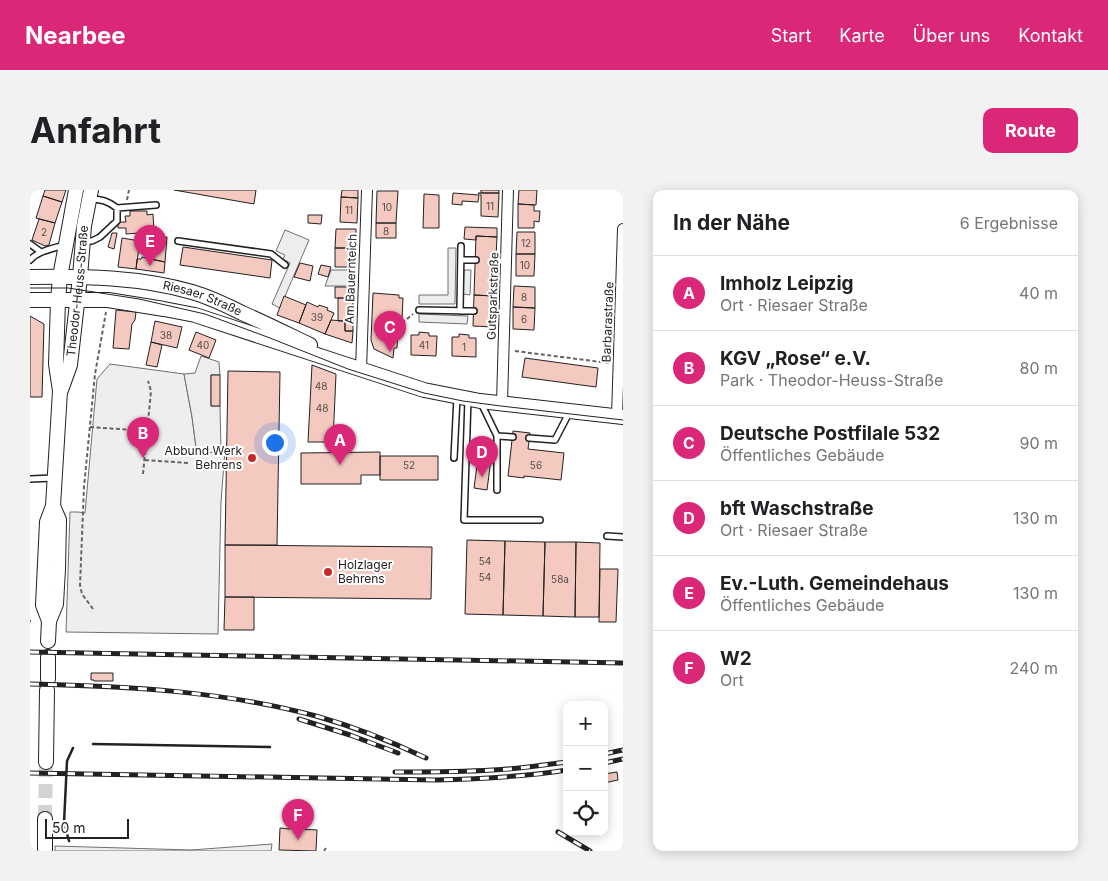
<!DOCTYPE html>
<html lang="de">
<head>
<meta charset="utf-8">
<style>
	body { margin:0; font-family:Inter,sans-serif; background:#f2f2f2; color:#202124 }
	.controls { position:absolute; right:15px; bottom:15px; display:grid; overflow:hidden; border-radius:10px; box-shadow:0 2px 12px #0003 }
	.controls button { width:45px; height:45px; display:grid; place-items:center; padding:0; border:0; border-bottom:1px solid #e0e0e0; background:#fff; color:#202124; font:25px sans-serif }
	.scale { position:absolute; left:15px; bottom:12px; width:84px; box-sizing:border-box; padding-left:5px; border:2px solid #222; border-top:0; font-size:14px; line-height:18px; white-space:nowrap; color:#222; -webkit-text-stroke:4px #fff; paint-order:stroke }
	.you { position:absolute; left:244px; top:252px; width:18px; height:18px; margin:-12px; border:4px solid #fff; border-radius:50%; background:#1a73e8; box-shadow:0 0 0 8px #1a73e833 }
	.badge { display:grid; place-items:center; width:32px; height:32px; border-radius:50%; background:#db2777; color:#fff; font-size:16px; font-weight:700 }
	.pin { position:absolute; translate:-50% -41px; filter:drop-shadow(0 1px 2px #0008) }
	.pin::after { content:''; position:absolute; top:26px; width:18px; height:15px; background:inherit; clip-path:polygon(0 0,100% 0,50% 100%) }
	.list { margin:0; padding:0; list-style:none }
	h2 { display:flex; justify-content:space-between; align-items:center; height:65px; margin:0; padding:0 20px; font-size:21px }
	h2 small { font-size:16px; font-weight:400; color:#757577 }
	.list li { display:grid; grid-template-columns:32px 1fr auto; gap:15px; align-items:center; box-sizing:border-box; height:75px; padding:0 20px; border-top:1px solid #e0e0e0 }
	.list b { display:block; font-size:19px; white-space:nowrap }
	.list p { margin:0; font-size:16px; white-space:nowrap; color:#757577 }
	.list em { font-size:16px; font-style:normal; color:#757577 }
	.icon { flex:none; width:28px; height:28px; fill:none; stroke:currentColor; stroke-width:2; stroke-linecap:round; stroke-linejoin:round }
	.map { position:relative; flex:none; width:593px; height:661px; overflow:hidden; border-radius:10px }
	header { display:flex; align-items:center; gap:30px; box-sizing:border-box; height:70px; padding:0 25px; background:#db2777; color:#fff }
	header strong { font-size:24px }
	nav { display:flex; gap:28px; margin-inline-start:auto; font-size:18px }
	.intro { display:flex; align-items:center; justify-content:space-between; box-sizing:border-box; height:120px; padding:0 30px }
	h1 { margin:0; font-size:35px }
	.button { padding:12px 22px; border-radius:10px; background:#db2777; color:#fff; font-size:18px; font-weight:700 }
	main { display:flex; gap:30px; padding:0 30px }
	aside { flex:1; background:#fff; border-radius:10px; box-shadow:0 2px 12px #0003 }
	.map>svg:first-child { display:block }
	.green { fill:#eee; stroke:#6f6f6f }
	.parking { fill:#ededed; stroke:#6f6f6f }
	.building { fill:#f3c9c0; stroke:#222 }
	.lines { fill:none; stroke-linecap:round; stroke-linejoin:round }
	.secondary-tunnel { stroke:#d3d3d3; stroke-width:14; stroke-dasharray:14 7; stroke-linecap:butt }
	.lane-casing { stroke:#222; stroke-width:8 }
	.street-casing { stroke:#222; stroke-width:12 }
	.secondary-casing { stroke:#222; stroke-width:16 }
	.path { stroke:#646464; stroke-width:2; stroke-dasharray:4 2.5; stroke-linecap:butt }
	.lane { stroke:#fff; stroke-width:5 }
	.street { stroke:#fff; stroke-width:10 }
	.secondary { stroke:#fff; stroke-width:14 }
	.tram { stroke:#222; stroke-width:1 }
	.rail-casing { stroke:#222; stroke-width:5 }
	.rail { stroke:#fff; stroke-width:3; stroke-dasharray:9; stroke-linecap:butt }
	.wall { stroke:#222; stroke-width:2.5 }
	.poi-dot { fill:#c62828; stroke:#fff; stroke-width:2 }
	.labels { text-anchor:middle; stroke-width:4; stroke-linejoin:round; paint-order:stroke }
	.number-label { font-size:10px; fill:#564c4a }
	.street-label { font-size:12px; fill:#222; stroke:#fff }
	.poi-label { font-size:12px; fill:#222; stroke:#fff; text-anchor:end }
</style>
</head>
<body>
<header>
<strong>Nearbee</strong>
<nav><a>Start</a><a>Karte</a><a>Über uns</a><a>Kontakt</a></nav>
</header>
<div class="intro"><h1>Anfahrt</h1><a class="button">Route</a></div>
<main>
<div class="map">
<svg width="593" height="661" viewBox="0 0 593 661">
	<rect width="100%" height="100%" fill="#fff"/>
	<path class="green" d="M80,174L154,184L162,227L167,265L195,260L191,312L188,444L36,442L40,322H48L55,323L67,189Z
		M242,654L241,661H25V656L161,660Z"/>
	<path class="parking" d="M255,40L279,50L250,118L242,114L260,73L253,69L255,65L246,61Z
		M418,58H426L425,114H389V105H418Z
		M301,80H323V96H295Z
		M434,80H441L440,105L433,104Z
		M389,124L438,126L437,134L389,132Z
		M171,166L189,172L190,185H181V216H190L191,261L167,265L162,227L154,184L165,183Z"/>
	<path class="building" d="M15,0H36L32,12L13,6Z
		M144,0H226L224,14Z
		M312,0H328V8L311,7Z
		M451,0H469V3H451Z
		M489,0H507L506,15L488,14Z
		M347,1H368L366,33H346Z
		M423,3L449,5L448,12L432,11V15L422,14Z
		M448,3H469L468,27L451,26V5Z
		M394,4L409,5V38H393Z
		M13,6L32,12L25,33L6,28Z
		M311,7L328,8L327,33L310,32Z
		M488,14L504,15V21H510L509,32L504,31V38H488Z
		M100,21H117V25L123,24L124,42L96,44V38H88V32H96L95,26H100Z
		M278,25H292L291,34L278,33Z
		M9,29L25,33L19,55L15,56L2,50Z
		M346,33H366V48H346Z
		M435,37L467,38V47L446,46V50L434,49Z
		M306,39H326V58H305Z
		M487,42H505V64H486Z
		M82,43H87L84,59L78,57Z
		M446,46L467,47L464,106L444,105Z
		M137,47L135,72L120,69L123,48Z
		M92,48L110,51L106,79L88,77Z
		M153,57L242,70L240,88L150,75Z
		M305,58H326V77H305Z
		M486,64H505L504,86H486Z
		M112,67L135,72L134,83L106,79L107,69H111Z
		M270,73L283,76L280,91L264,87Z
		M291,75L301,77L298,87L288,84Z
		M484,96L505,97V118L483,117Z
		M305,97H323V108H305Z
		M343,103L369,105V108H373L372,130H366L365,140H368L367,158H364L363,168L344,159L341,150Z
		M444,105L464,106L463,137L443,136Z
		M254,106L276,115L269,133L247,125Z
		M308,108H323V141H315V131H308Z
		M277,112L288,117L289,115L298,118L297,120L304,123L295,144L269,133Z
		M483,117L505,118L504,140L483,139Z
		M86,120L106,122L105,130L102,134L99,159L83,158Z
		M0,126L14,134L12,207H0Z
		M301,130L315,131V141H323L322,153L295,144Z
		M125,131L152,137L147,158L121,152Z
		M166,142L186,150L179,168L159,160Z
		M389,142L399,143V146H407L406,166L381,165V145H389Z
		M429,144L439,145V148H446V167L422,166V147H429Z
		M121,152L132,155L127,177L116,175Z
		M495,168L568,178L566,197L492,187Z
		M282,175L306,184L303,252H278Z
		M198,181L250,182L247,355H195Z
		M181,185H190V216H181Z
		M483,241L500,243L498,259L534,263L531,290L494,286V288L478,286Z
		M350,262V285H331V294H271V263Z
		M350,266H408V290H350Z
		M453,268L461,269L457,300L444,298L447,275L451,276Z
		M437,350L475,351L473,425L435,424Z
		M475,351L515,352L513,426L473,425Z
		M515,352H546L545,427L513,426Z
		M546,352L570,353L569,427H545Z
		M195,355L402,357L401,409L195,407Z
		M570,379H588L586,432H569Z
		M195,407H224V440H194Z
		M61,483H83V491H64V490H61Z
		M587,582L588,590L574,593V584Z
		M260,636L269,637V639L287,640L286,661L249,660L250,638L260,639Z"/>
	<g class="lines">
		<path class="secondary-tunnel" d="M15,629L16,572"/>
		<defs>
			<path id="lane" d="M60,9C71,9 78,11 87,18L126,15
				M53,51H62L70,47L87,31V18
				M148,51L241,64L255,75
				M0,54L11,62
				M0,70C8,61 22,59 34,55
				M431,70H446
				M466,71H476
				M389,120L444,121
				M430,121L431,56
				M464,122H475
				M438,209L434,330H510
				M451,213L467,246L483,247
				M499,248L525,250L539,223
				M424,268L427,207
				M0,289L24,288
				M467,300V246
				M577,346L593,347"/>
			<path id="street" d="M331,180L337,0
				M472,213L478,0
				M587,226L593,39"/>
			<g id="secondary">
				<path id="s1" d="M0,87C54,86 110,87 162,102C179,107 196,115 212,123C235,133 257,144 280,155"/>
				<path d="M0,110H78L134,119L165,125L394,200L450,211L593,227"/>
				<path id="s2" d="M31,200L40,175L50,87L54,36L61,0"/>
				<path d="M19,431L26,414L28,379L29,330L23,316"/>
				<path d="M18,451L19,431L13,415L17,332L23,316L30,201L26,174L28,110L30,87L46,0"/>
				<path d="M18,489V467"/>
				<path d="M16,572L17,500"/>
				<path d="M15,661V629"/>
			</g>
		</defs>
		<use href="#lane" class="lane-casing"/>
		<use href="#street" class="street-casing"/>
		<use href="#secondary" class="secondary-casing"/>
		<path class="path" d="M97,10L99,0
			M365,131L373,132L383,124
			M485,161L579,173
			M60,237L117,241
			M115,270L158,273
			M113,284L121,201L118,191
			M63,419L52,404L50,395L54,297L65,184L76,122
			M0,431H1
			M294,661L296,658"/>
		<use href="#lane" class="lane"/>
		<use href="#street" class="street"/>
		<use href="#secondary" class="secondary"/>
		<path class="tram" d="M0,98H38L64,102L109,109L175,124L240,148L318,179L394,203L433,211L471,216L593,230"/>
		<defs>
			<path id="rail" d="M0,462L593,473
				M0,494C96,496 193,501 286,526C325,537 360,551 396,568
				M269,529L320,545L368,563
				M574,564L593,560
				M574,573L593,569
				M365,582C397,582 430,582 463,580C488,579 512,575 537,572
				M0,583L405,590C449,589 493,587 537,580
				M528,642L560,661"/>
		</defs>
		<use href="#rail" class="rail-casing"/>
		<use href="#rail" class="rail"/>
		<path class="wall" d="M63,554L240,557
			M39,651L34,633L37,571L43,558"/>
	</g>
	<g class="poi-dot">
		<circle cx="222" cy="268" r="5"/>
		<circle cx="298" cy="382" r="5"/>
	</g>
	<g class="labels">
		<g class="number-label">
			<text x="460" y="20">11</text>
			<text x="357" y="21">10</text>
			<text x="319" y="24">11</text>
			<text x="356" y="45">8</text>
			<text x="14" y="46">2</text>
			<text x="496" y="57">12</text>
			<text x="495" y="79">10</text>
			<text x="494" y="111">8</text>
			<text x="287" y="131">39</text>
			<text x="494" y="133">6</text>
			<text x="136" y="149">38</text>
			<text x="173" y="159">40</text>
			<text x="394" y="159">41</text>
			<text x="434" y="161">1</text>
			<text x="291" y="200">48</text>
			<text x="292" y="222">48</text>
			<text x="379" y="279">52</text>
			<text x="506" y="279">56</text>
			<text x="455" y="375">54</text>
			<text x="455" y="391">54</text>
			<text x="530" y="393">58a</text>
		</g>
		<g class="street-label">
			<text transform="translate(321 89) rotate(-88)" y="4">Am Bauernteich</text>
			<text dy="4" stroke="none"><textPath href="#s2" startOffset="101">Theodor-Heuss-Straße</textPath></text>
			<text transform="translate(463 106) rotate(-88)" y="4">Gutsparkstraße</text>
			<text dy="4" stroke="none"><textPath href="#s1" startOffset="175">Riesaer Straße</textPath></text>
			<text transform="translate(578 132) rotate(-88)" y="4">Barbarastraße</text>
		</g>
		<g class="poi-label">
			<text x="212" y="265">Abbund Werk<tspan x="212" dy="14">Behrens</tspan></text>
			<text x="308" y="379" text-anchor="start">Holzlager<tspan x="308" dy="14">Behrens</tspan></text>
		</g>
	</g>
</svg>
<div class="controls">
<button>+</button>
<button>−</button>
<button><svg class="icon" aria-label="locate" viewBox="0 0 24 24"><circle cx="12" cy="12" r="6"/><path d="M12 2v4M12 18v4M2 12h4M18 12h4"/></svg></button>
</div>
<div class="scale">50 m</div>
<div class="you"></div>
<div class="pin badge" style="left:310px;top:275px">A</div>
<div class="pin badge" style="left:113px;top:268px">B</div>
<div class="pin badge" style="left:360px;top:162px">C</div>
<div class="pin badge" style="left:452px;top:287px">D</div>
<div class="pin badge" style="left:120px;top:76px">E</div>
<div class="pin badge" style="left:268px;top:650px">F</div>
</div>
<aside>
<h2>In der Nähe<small>6 Ergebnisse</small></h2>
<ul class="list">
<li><span class="badge">A</span><div><b>Imholz Leipzig</b><p>Ort · Riesaer Straße</p></div><em>40 m</em></li>
<li><span class="badge">B</span><div><b>KGV „Rose“ e.V.</b><p>Park · Theodor-Heuss-Straße</p></div><em>80 m</em></li>
<li><span class="badge">C</span><div><b>Deutsche Postfilale 532</b><p>Öffentliches Gebäude</p></div><em>90 m</em></li>
<li><span class="badge">D</span><div><b>bft Waschstraße</b><p>Ort · Riesaer Straße</p></div><em>130 m</em></li>
<li><span class="badge">E</span><div><b>Ev.-Luth. Gemeindehaus</b><p>Öffentliches Gebäude</p></div><em>130 m</em></li>
<li><span class="badge">F</span><div><b>W2</b><p>Ort</p></div><em>240 m</em></li>
</ul>
</aside>
</main>
</body>
</html>
